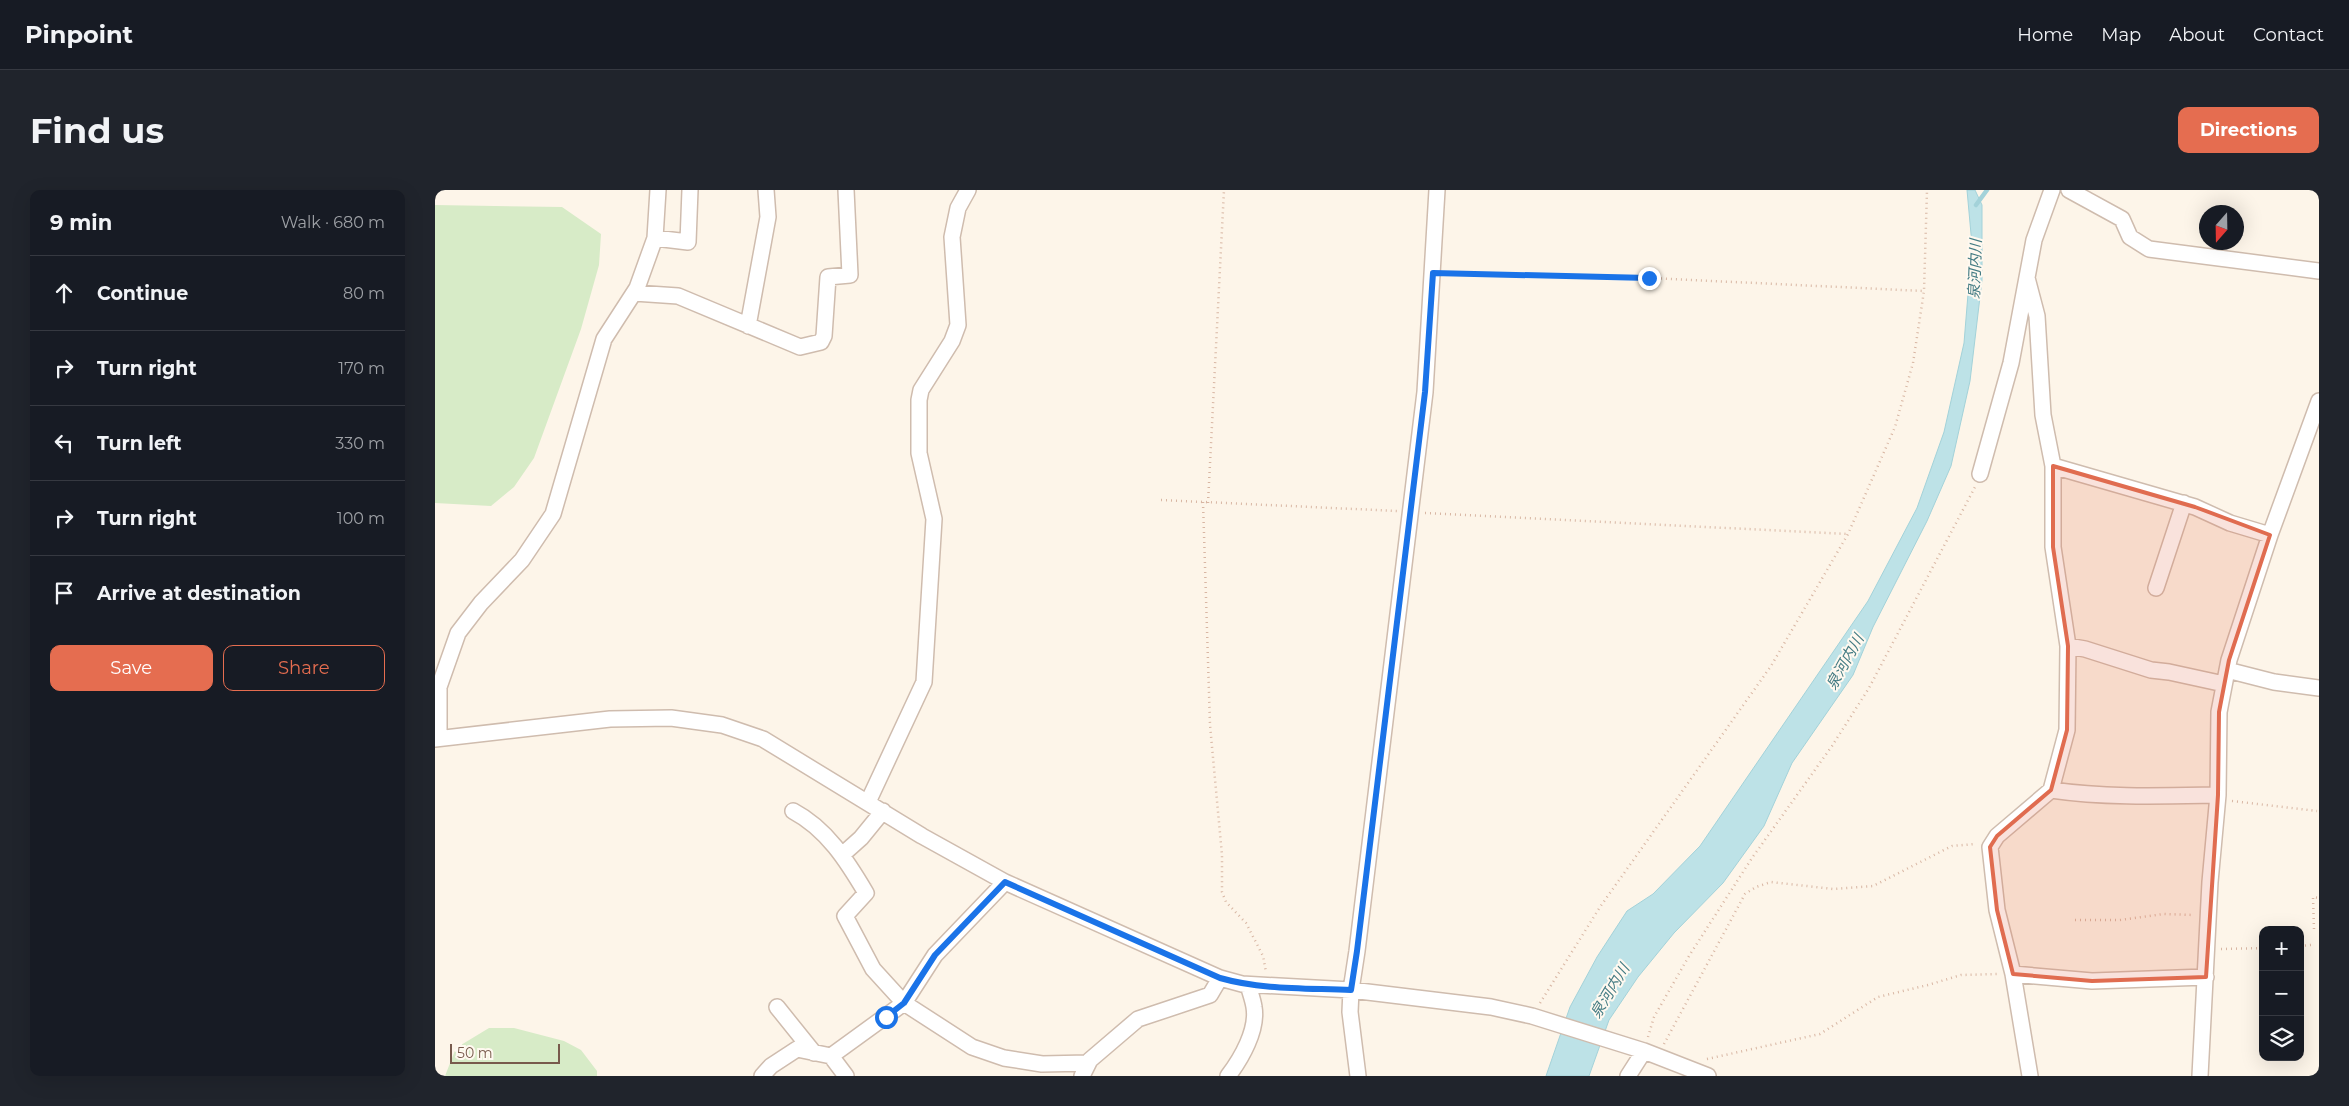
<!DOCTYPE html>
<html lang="en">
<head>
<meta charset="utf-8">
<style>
	body { margin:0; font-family:Montserrat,"Noto Sans JP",sans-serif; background:#20242c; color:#f1f3f6 }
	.controls { position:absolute; right:15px; bottom:15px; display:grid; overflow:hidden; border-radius:10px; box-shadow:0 5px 20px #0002 }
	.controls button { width:45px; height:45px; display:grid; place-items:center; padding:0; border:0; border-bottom:1px solid #363941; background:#171b24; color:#f1f3f6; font:25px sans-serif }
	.compass { position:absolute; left:1764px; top:15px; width:45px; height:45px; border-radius:50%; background:#171b24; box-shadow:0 5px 20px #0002; rotate:200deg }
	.scale { position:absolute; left:15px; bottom:12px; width:110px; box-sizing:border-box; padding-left:5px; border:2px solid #785a4c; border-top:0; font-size:14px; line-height:18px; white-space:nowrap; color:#785a4c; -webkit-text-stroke:4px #fff9f0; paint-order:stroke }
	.stop { position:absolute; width:15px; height:15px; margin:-11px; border:4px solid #1a73e8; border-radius:50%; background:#fff }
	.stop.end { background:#1a73e8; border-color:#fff; box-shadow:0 1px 5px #0008 }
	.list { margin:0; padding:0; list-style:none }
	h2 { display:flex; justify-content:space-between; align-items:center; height:65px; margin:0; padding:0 20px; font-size:21px }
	h2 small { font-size:16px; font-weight:400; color:#9ea1a6 }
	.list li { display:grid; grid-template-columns:32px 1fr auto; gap:15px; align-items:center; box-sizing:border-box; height:75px; padding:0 20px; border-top:1px solid #363941 }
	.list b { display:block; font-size:19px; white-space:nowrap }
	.list em { font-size:16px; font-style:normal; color:#9ea1a6 }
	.actions { display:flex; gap:10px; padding:15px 20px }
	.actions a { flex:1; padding:11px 0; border:1px solid #e56d50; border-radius:10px; text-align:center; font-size:18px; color:#e56d50 }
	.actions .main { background:#e56d50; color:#fff }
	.icon { flex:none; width:28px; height:28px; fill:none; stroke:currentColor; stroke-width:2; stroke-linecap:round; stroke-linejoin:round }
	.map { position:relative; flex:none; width:1884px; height:886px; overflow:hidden; border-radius:10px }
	header { display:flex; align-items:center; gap:30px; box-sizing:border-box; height:70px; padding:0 25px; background:#171b24; border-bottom:1px solid #363941 }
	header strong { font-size:24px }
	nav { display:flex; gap:28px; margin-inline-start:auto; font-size:18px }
	.intro { display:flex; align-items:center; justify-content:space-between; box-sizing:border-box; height:120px; padding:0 30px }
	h1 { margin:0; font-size:35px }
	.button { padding:12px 22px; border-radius:10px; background:#e56d50; color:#fff; font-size:18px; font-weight:700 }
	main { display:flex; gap:30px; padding:0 30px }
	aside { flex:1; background:#171b24; border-radius:10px; box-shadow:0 5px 20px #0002 }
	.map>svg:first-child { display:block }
	.green { fill:#d7ebc7 }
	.water { fill:#bde2e7; stroke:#a3d2d9 }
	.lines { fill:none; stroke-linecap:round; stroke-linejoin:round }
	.stream { stroke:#a3d2d9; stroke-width:4.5 }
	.minor-casing { stroke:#cfbcae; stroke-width:18 }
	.path { stroke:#d8b6a3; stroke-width:2.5; stroke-dasharray:1 4; stroke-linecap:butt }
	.minor { stroke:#fff; stroke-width:15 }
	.route { stroke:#1a73e8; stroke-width:6 }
	.marked { fill:#e06c50; fill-opacity:0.2; stroke:#e06c50; stroke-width:4; stroke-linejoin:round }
	.labels { text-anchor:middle; stroke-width:4; stroke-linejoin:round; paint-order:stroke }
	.water-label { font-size:15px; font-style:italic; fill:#437b83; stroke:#fff9f0 }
</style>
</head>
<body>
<header>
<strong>Pinpoint</strong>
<nav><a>Home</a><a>Map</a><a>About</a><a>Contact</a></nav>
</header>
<div class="intro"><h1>Find us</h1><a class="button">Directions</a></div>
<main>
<aside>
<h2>9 min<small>Walk · 680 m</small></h2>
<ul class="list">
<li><svg class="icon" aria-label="ahead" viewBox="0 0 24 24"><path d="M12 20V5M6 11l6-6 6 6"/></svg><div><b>Continue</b></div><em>80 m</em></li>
<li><svg class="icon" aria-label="right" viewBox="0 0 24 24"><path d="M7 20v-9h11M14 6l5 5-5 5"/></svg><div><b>Turn right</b></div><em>170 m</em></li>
<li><svg class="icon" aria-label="left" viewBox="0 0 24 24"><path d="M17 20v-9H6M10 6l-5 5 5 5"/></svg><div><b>Turn left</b></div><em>330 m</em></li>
<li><svg class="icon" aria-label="right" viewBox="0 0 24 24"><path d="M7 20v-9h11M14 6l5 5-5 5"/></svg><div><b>Turn right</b></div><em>100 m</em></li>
<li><svg class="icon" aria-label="arrive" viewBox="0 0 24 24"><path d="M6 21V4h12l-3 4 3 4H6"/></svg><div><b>Arrive at destination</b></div></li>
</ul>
<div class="actions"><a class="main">Save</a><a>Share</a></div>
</aside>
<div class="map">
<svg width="1884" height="886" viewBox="0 0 1884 886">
	<rect width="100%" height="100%" fill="#fdf5e9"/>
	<path class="green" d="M0,15L127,17L166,44L164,75L146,139L99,268L79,297L56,316L0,313Z
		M54,838H79L129,851L146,860L162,881V886H10L21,858Z"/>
	<path class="water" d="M1532,0H1540L1547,15V90L1535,191L1516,276L1492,331L1438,437L1418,485L1357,573L1329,636L1288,693L1239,743L1203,787L1174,830L1154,886H1111L1135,817L1162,767L1192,721L1218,704L1265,656L1433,411L1482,318L1509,242L1529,153L1537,55Z"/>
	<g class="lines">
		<path class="stream" d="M1541,15L1552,0"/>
		<defs>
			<path id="minor" d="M1634,0L1687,29L1695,47L1714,59L1884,81
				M220,48L253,52L255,0
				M1592,88L1602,126L1608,225L1618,276L1760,317L1795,333L1835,345
				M199,103L243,106L365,157L386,152L389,146L393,87L415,85L411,0
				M313,136L333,27L331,0
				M1618,276V357L1633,456
				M1545,284L1576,173L1599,50L1617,0
				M1721,398L1749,313
				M1792,480L1839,492L1884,498
				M4,547V497L23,443L46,413L87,370L118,324L169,149L202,98L220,48L223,0
				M0,549L175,529L236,528L287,535L328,549L487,646L570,692L785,788L807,794L916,800L1056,817L1097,826L1209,861L1273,886
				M1616,600C1672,608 1727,606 1783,605
				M433,612L489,492L499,329L484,263V210L486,200L517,151L523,135L517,47L523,18L533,0
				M358,621C392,639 412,671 431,703L410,726L438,779L469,813L537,857L569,868L607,874L653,873
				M407,665L426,648L448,621
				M1578,784L1657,791L1771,787
				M342,817L379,863
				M396,866L469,813L500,765L570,692
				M327,886L336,876L362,859L396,866L411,886
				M647,886L655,870L703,829L775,805L785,788
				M793,886C806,869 823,840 819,817C818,810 815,802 813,795
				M923,886L915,822L916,800L922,761L990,202L1002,0
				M1193,886L1209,861
				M1595,886L1578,784L1562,720L1555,657L1562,646L1616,600L1632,540L1633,456L1650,459L1716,480L1734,482L1789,494
				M1765,886L1775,692L1783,605L1784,522L1794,470L1835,345L1884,211"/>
		</defs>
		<use href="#minor" class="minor-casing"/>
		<path class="path" d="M1011,83L1214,88L1489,101
			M726,310L962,321
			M768,312L775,535L787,665V702L791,712L811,733L828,766L831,782
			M773,313L789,0
			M990,323L1413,344
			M1797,611L1882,621
			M1640,730H1685L1729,724L1759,725
			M1879,739L1878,707L1884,708
			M1865,756L1876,755
			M1786,759L1828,758
			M1105,813L1165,717L1336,476L1413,344L1460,237L1478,173L1489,101L1492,0
			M1213,847L1219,827L1254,766L1317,668L1397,556L1434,498L1540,297
			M1229,854L1310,704L1321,697L1336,692L1398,699L1438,696L1517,656L1541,654
			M1272,869L1385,844L1443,807L1493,795L1526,785L1565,784"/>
		<use href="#minor" class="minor"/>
	</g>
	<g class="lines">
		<path class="route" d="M451,827L469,813L500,765L570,692L785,788C827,800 872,798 916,800L922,761L990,202L998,83L1214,88"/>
	</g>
	<path class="marked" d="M1618,276L1760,317L1835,345L1794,470L1784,522L1783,605L1771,787L1657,791L1578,784L1562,720L1555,657L1562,646L1616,600L1632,540L1633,456L1618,357Z"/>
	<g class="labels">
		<g class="water-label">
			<text transform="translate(1540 79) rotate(-88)" y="5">泉河内川</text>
			<text transform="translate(1410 472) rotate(-61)" y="5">泉河内川</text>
			<text transform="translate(1175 801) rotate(-59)" y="5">泉河内川</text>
		</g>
	</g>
</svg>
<div class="controls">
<button>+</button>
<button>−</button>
<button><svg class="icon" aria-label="layers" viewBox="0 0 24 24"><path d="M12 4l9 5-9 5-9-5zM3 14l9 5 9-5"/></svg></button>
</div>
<svg class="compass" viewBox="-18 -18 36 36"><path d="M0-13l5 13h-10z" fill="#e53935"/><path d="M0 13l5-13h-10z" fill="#9ea1a6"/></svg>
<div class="scale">50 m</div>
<div class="stop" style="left:451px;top:827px"></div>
<div class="stop end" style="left:1214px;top:88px"></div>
</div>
</main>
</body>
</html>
